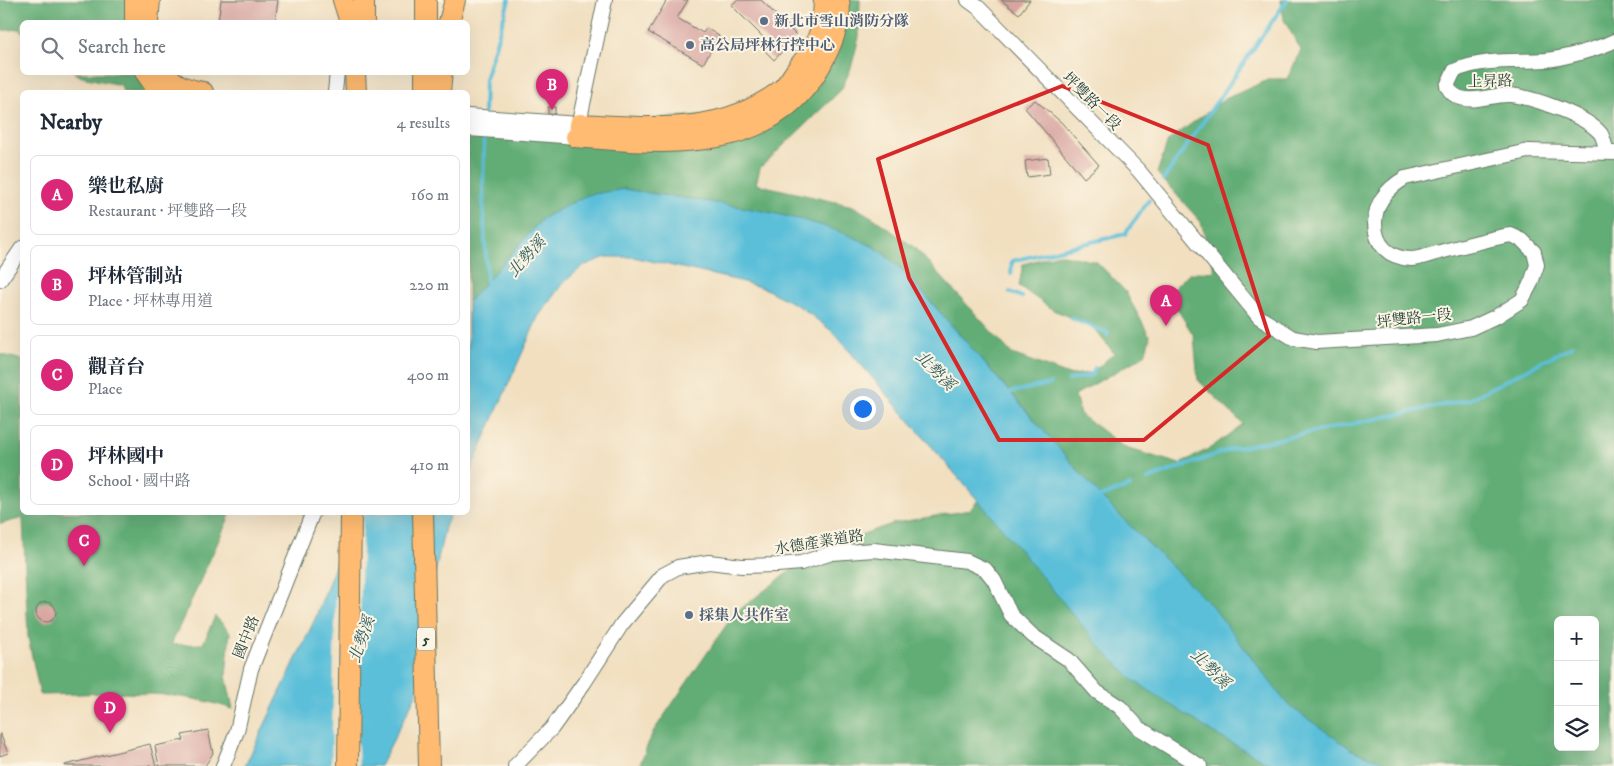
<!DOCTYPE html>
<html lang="en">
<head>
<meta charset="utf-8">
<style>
	body { margin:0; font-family:"IM FELL DW Pica","Noto Serif TC",serif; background:#f2f2f3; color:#1f2937 }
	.controls { position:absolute; right:15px; bottom:15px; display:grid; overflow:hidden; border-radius:8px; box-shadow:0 5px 20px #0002 }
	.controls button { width:45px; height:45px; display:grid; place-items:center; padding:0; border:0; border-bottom:1px solid #e0e1e3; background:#fff; color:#1f2937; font:25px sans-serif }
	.you { position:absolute; left:862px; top:408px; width:18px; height:18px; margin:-12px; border:4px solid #fff; border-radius:50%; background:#1a73e8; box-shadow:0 0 0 8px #1a73e833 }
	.badge { display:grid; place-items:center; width:32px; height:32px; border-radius:50%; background:#db2777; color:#fff; font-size:16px; font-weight:700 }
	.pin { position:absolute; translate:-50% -41px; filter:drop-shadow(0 1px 2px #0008) }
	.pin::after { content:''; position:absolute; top:26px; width:18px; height:15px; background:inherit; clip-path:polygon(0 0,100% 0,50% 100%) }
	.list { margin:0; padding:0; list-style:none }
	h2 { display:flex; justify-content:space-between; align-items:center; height:65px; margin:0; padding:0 20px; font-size:21px }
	h2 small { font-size:16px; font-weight:400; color:#747a83 }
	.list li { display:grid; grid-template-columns:32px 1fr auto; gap:15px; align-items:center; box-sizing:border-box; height:80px; margin:0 10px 10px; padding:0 10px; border:1px solid #e0e1e3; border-radius:8px }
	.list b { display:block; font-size:19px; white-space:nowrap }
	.list p { margin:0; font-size:16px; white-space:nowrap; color:#747a83 }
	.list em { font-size:16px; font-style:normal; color:#747a83 }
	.icon { flex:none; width:28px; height:28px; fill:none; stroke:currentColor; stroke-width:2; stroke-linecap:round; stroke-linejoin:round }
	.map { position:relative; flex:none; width:1614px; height:766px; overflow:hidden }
	.search { position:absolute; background:#fff; box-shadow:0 5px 20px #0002; left:20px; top:20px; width:450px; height:55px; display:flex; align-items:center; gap:12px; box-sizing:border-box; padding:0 18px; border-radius:8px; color:#747a83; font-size:19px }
	.panel { position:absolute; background:#fff; box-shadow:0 5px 20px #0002; left:20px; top:90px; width:450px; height:425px; border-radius:8px }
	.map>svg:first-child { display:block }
	.forest { fill:#62ad76; stroke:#407555; fill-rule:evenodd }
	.water { fill:#5bbfd9; stroke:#3d7e86 }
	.pier { fill:#f1dfc0 }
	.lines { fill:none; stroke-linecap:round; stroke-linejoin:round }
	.stream { stroke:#5bbfd9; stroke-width:4 }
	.building { fill:#d8a4a0 }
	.minor-casing { stroke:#687665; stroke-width:16 }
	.highway-casing { stroke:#687665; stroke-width:22 }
	.minor { stroke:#fff; stroke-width:14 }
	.highway { stroke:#ffbb71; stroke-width:20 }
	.marked { fill:none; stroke:#d62828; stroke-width:4; stroke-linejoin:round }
	.service-dot { fill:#5c6f8a; stroke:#fcf5e5; stroke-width:2 }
	.labels { text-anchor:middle; stroke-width:4; stroke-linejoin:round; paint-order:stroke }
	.shield { fill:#fcf5e5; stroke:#617469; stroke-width:1 }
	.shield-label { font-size:14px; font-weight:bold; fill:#1f3d34 }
	.service-label { font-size:15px; font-weight:bold; fill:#4e5e75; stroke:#fcf5e5; text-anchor:start }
	.street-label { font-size:15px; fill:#1f3d34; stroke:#fcf5e5 }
	.water-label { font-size:16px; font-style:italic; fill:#2e5e5d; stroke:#fcf5e5 }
</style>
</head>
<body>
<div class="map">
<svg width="1614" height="766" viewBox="0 0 1614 766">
	<rect width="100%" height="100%" fill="#fcf5e5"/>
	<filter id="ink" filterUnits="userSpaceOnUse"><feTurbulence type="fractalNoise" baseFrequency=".02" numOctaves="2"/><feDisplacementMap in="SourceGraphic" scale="10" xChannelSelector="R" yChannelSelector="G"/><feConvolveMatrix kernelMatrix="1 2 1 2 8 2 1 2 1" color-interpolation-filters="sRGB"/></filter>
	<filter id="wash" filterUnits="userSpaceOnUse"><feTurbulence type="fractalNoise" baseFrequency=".0096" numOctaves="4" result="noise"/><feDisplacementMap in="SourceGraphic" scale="20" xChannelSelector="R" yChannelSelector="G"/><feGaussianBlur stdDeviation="1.12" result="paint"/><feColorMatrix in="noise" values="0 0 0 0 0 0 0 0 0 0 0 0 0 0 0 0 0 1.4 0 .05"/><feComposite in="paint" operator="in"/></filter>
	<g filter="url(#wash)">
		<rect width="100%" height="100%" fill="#f1dfc0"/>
		<path class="forest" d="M0,0H133L130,22H22V33L19,29L0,31Z
			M841,0H860L859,37L851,68L841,90L760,168L756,184L853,206L875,219L915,248L1012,354L1069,375L1092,373L1114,353L1091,325L1053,310L1019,286L1023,264L1059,254L1097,262L1125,291L1150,337L1145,355L1075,395L1080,414L1125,448L1180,464L1212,447L1243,424L1198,380L1194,336L1168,294L1188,274L1215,271L1201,222L1157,173L1168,141L1225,99L1270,79H1287L1301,50L1284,20L1281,0H1614V766H639L653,732L734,614L817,550L895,523L970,510L1039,425L905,272L873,246L834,231L789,217L624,189L543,218L468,302V135L788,107ZM1558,620H1595V747H1558Z
			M74,73H139L154,92H123L121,85L82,77Z
			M0,354L22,360V512L231,513L171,645L203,644L215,616L230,632L226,676L233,709C168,687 107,694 40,695L28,637L23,518L0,524Z"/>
		<path class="water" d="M624,189C700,202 805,210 872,246C884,252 894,264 905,272L1105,501L1212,606L1288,705L1354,751L1395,766H1274L1215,734L1133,680L1100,647L994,519L833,332L802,308L766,289L740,281L633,257H606L583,266L562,284L538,317L468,476V302L543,218L587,195Z
			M355,513H451L445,527L426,613L417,693L380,766H245L315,619Z"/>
		<path class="pier" d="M352,512L363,513L357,730L359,766H331L337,553Z"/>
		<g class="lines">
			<path class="stream" d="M484,114L485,79L509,0
				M484,134L483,199L487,282
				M1163,180L1287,0
				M1011,274L1012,261L1125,234L1149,200
				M1010,292L1022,297
				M1071,318L1108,333L1107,335
				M1069,380L1092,375L1095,368
				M1006,393L1050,384
				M1148,479L1231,449L1468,400L1572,346
				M1097,498L1130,486"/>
		</g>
		<g id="blocks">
			<path class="building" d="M221,0H278L275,22H218Z
				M667,0H688L677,18L703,33L706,28L719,36L703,64L648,32Z
				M737,0H761L797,36L774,60L764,50L770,44L731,5Z
				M1001,0H1030L1019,14Z
				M1035,100L1061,122L1099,165L1084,178L1025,108Z
				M548,107H555V114H548Z
				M1048,158L1050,174L1027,177L1025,161Z
				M36 612a10 10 0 1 1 20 0a10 10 0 1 1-20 0Z
				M208,730L213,753L205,766H159L155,746L184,740L182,735Z
				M0,733L8,753L0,756Z
				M150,744L156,766H65V765Z"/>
		</g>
	</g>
	<g filter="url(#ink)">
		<use href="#blocks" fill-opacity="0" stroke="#687665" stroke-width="1"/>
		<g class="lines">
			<defs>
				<path id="minor" d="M968,0L979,8L1139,171L1259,317L1293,338L1317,342L1437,335L1471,328L1497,316L1522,300L1531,283L1537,265L1534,252L1522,240L1511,235C1487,239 1464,246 1440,252C1431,254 1420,259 1411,259C1389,258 1375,245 1375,223C1375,203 1388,188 1405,178L1528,151L1614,153
					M335,92L337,72
					M468,116L579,124
					M468,129L576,137L605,0
					M1607,152C1605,147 1604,139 1601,134C1587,116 1532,97 1510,95C1494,94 1476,103 1461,98C1454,96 1450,92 1447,86L1454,71C1484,58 1515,62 1546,60C1564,58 1598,49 1614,41
					M0,280L22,248
					M223,766L237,731L251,669L313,512
					M515,766L552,728L584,683L622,624L663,575L678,567L709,562L742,566L777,565L801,563L832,553L874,550L967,561L986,570L994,580L1011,615L1033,636L1069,660L1097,692L1120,707L1139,728L1200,766"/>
				<path id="highway" d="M343,0L350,22
					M135,22V0
					M148,22L150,0
					M364,22V0
					M426,22V0
					M449,22L455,0
					M145,72L157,89L162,92
					M165,72C175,86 187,89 203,92
					M355,72L356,92
					M425,92V72
					M440,92L442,72
					M579,124C649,127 722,137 781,90C787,85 792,76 797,69C818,43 823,33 824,0
					M576,137C665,144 770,157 821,65C830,48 843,19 839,0
					M423,512L429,766
					M348,766L351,512"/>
			</defs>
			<use href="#minor" class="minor-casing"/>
			<use href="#highway" class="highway-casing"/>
			<use href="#minor" class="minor"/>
			<use href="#highway" class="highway"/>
		</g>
	</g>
	<path class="marked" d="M1062,86L1208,145L1269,336L1144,440H999L909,278L878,159Z"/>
	<g class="service-dot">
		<circle cx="764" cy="21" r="5"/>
		<circle cx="690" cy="45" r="5"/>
		<circle cx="689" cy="615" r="5"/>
	</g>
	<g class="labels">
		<rect class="shield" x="417" y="627.5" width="18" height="23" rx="4"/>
		<g class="shield-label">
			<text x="426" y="644">5</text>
		</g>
		<g class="service-label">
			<text x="774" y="26">新北市雪山消防分隊</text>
			<text x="700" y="50">高公局坪林行控中心</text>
			<text x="699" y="620">採集人共作室</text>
		</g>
		<g class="street-label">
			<text transform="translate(1490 81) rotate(-1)" y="5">上昇路</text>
			<text transform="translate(1092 101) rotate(45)" y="5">坪雙路一段</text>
			<text transform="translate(1414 318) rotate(-6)" y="5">坪雙路一段</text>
			<text transform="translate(819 542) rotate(-9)" y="5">水德產業道路</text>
			<text transform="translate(246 637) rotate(-68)" y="5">國中路</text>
		</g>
		<g class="water-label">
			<text transform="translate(526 256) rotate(-48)" y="6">北勢溪</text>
			<text transform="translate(936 370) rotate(45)" y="6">北勢溪</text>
			<text transform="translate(361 639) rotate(-71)" y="6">北勢溪</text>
			<text transform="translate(1211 668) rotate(45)" y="6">北勢溪</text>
		</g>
	</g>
</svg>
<div class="controls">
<button>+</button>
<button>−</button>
<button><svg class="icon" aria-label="layers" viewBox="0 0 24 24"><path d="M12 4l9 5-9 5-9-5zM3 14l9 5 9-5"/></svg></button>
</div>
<div class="you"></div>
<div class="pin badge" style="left:1166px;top:326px">A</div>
<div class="pin badge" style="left:552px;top:110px">B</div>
<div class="pin badge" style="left:84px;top:566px">C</div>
<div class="pin badge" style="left:110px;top:733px">D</div>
<div class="search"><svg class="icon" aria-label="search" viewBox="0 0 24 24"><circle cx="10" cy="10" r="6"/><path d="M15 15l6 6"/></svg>Search here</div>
<section class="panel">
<h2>Nearby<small>4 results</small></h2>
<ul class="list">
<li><span class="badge">A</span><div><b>樂也私廚</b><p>Restaurant · 坪雙路一段</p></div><em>160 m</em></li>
<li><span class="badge">B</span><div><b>坪林管制站</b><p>Place · 坪林專用道</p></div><em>220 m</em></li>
<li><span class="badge">C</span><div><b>觀音台</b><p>Place</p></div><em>400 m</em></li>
<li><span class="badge">D</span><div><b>坪林國中</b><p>School · 國中路</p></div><em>410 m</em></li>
</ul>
</section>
</div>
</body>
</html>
